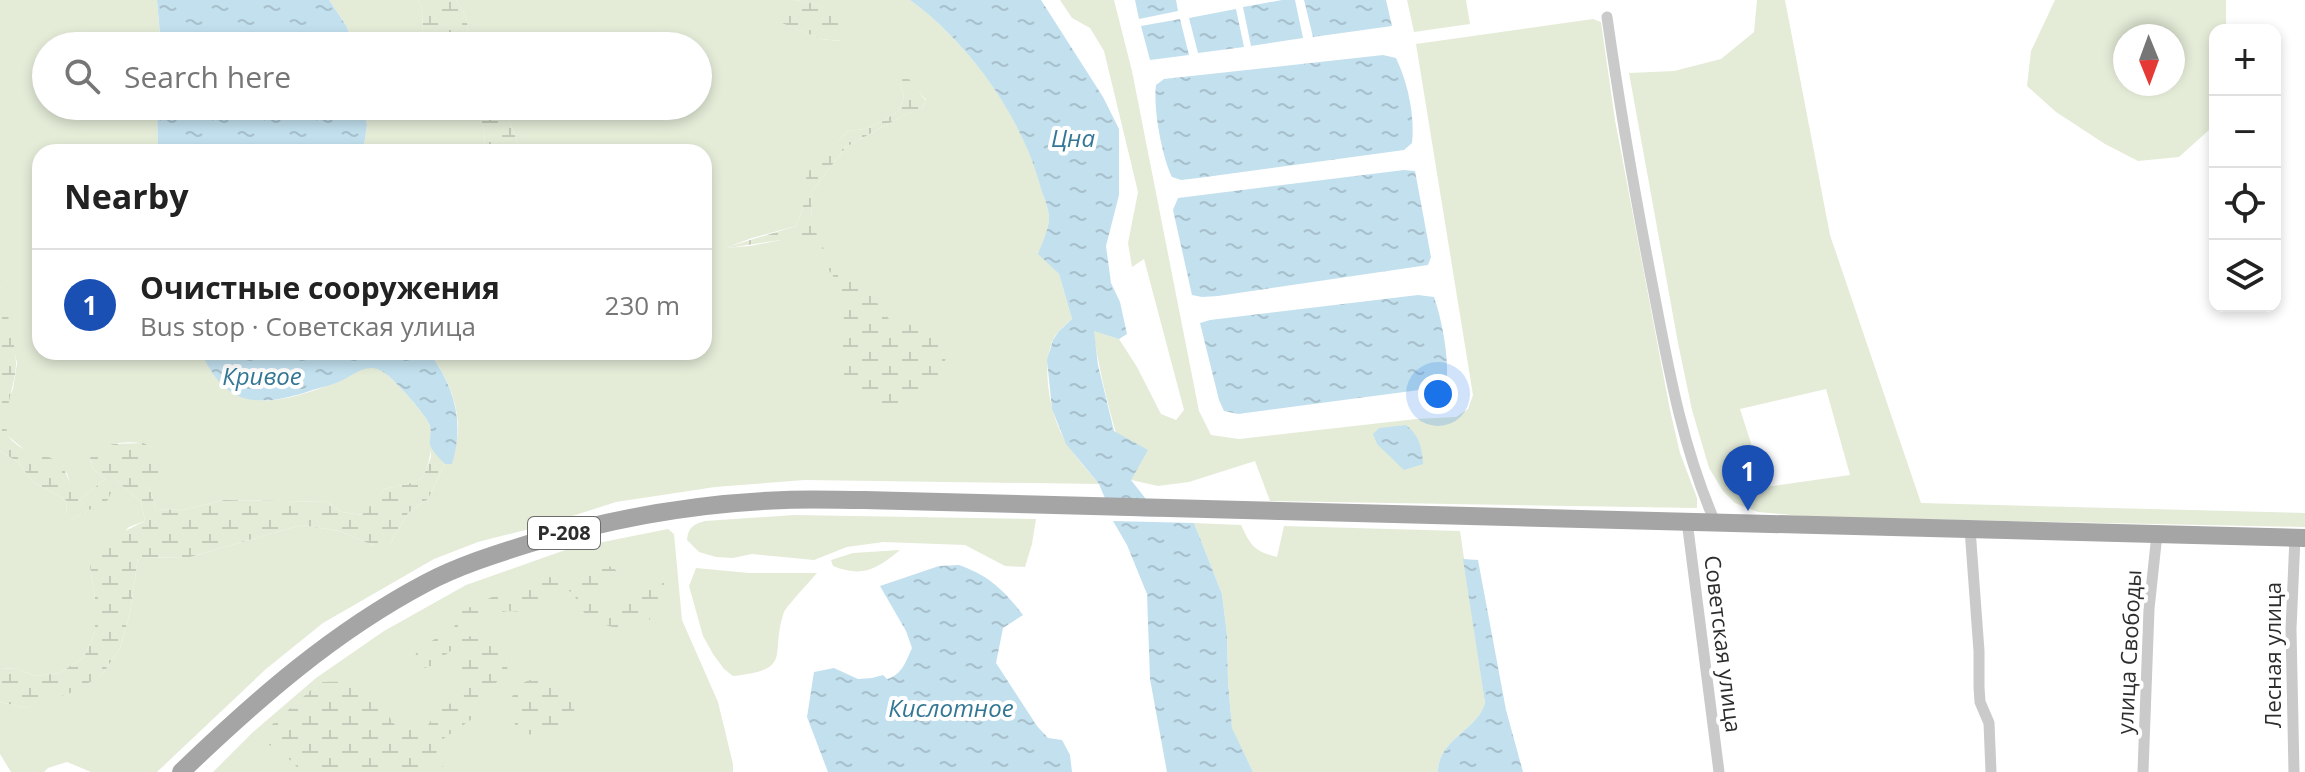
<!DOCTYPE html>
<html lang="en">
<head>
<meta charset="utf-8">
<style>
	body { margin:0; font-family:"Open Sans",sans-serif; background:#f6f6f6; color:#222 }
	.controls { position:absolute; right:24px; top:24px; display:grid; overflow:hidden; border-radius:16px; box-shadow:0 4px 12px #0003 }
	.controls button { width:72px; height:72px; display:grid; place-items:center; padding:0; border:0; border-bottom:2px solid #e0e0e0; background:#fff; color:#222; font:40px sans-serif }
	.compass { position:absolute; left:2113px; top:24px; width:72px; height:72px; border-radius:50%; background:#fff; box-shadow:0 4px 12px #0003; rotate:179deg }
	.you { position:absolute; left:1438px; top:394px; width:28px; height:28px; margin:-20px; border:6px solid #fff; border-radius:50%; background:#1a73e8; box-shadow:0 0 0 12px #1a73e833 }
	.badge { display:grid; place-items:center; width:52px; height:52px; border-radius:50%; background:#f51d3d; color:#fff; font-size:26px; font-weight:700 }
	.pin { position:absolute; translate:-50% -66px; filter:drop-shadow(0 2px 4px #0008) }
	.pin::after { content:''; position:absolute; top:42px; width:28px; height:24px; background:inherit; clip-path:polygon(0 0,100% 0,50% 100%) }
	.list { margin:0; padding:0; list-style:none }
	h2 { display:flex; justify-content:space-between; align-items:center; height:104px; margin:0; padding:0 32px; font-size:34px }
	h2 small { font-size:26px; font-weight:400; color:#767676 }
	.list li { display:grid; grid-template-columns:52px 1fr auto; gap:24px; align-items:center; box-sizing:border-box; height:112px; padding:0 32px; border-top:2px solid #e0e0e0 }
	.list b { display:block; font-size:30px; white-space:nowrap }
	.list p { margin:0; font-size:26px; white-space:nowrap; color:#767676 }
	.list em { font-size:26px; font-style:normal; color:#767676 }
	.icon { flex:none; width:44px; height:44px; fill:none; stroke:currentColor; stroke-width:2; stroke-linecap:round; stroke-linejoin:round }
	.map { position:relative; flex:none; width:2305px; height:772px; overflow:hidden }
	.search { position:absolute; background:#fff; box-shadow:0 4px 12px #0003; left:32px; top:32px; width:680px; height:88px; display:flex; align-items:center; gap:20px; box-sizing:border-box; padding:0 28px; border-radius:44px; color:#767676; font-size:30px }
	.panel { position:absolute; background:#fff; box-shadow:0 4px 12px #0003; left:32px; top:144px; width:680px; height:216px; border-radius:24px }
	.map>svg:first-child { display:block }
	.green { fill:#e4ecd8; fill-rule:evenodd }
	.wetland { fill:url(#wetland-marsh) }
	.water { fill:url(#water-ripples) }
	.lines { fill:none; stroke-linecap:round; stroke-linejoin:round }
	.minor { stroke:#cacaca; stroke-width:11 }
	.primary { stroke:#a5a5a5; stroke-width:18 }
	.labels { text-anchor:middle; stroke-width:8; stroke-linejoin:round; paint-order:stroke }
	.shield { fill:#fff; stroke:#6c6c6c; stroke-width:2 }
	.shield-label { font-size:20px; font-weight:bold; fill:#2d2d2d }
	.street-label { font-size:22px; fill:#2d2d2d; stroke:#fff }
	.water-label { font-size:24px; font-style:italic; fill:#347795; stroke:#fff }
</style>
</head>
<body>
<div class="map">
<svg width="2305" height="772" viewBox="0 0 2305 772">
	<defs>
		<pattern id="wetland-marsh" width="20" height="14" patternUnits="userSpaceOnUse" patternTransform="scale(2)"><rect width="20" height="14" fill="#e4ecd8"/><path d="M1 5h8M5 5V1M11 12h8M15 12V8" fill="none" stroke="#c4cbba"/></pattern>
		<pattern id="water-ripples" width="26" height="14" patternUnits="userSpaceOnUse" patternTransform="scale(2)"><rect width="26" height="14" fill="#c2e0ee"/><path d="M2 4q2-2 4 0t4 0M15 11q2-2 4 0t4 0" fill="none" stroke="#a7c0cc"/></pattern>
	</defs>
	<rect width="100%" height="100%" fill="#fff"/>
	<path class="green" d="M0,0H157L161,46H46V106H157L158,152H40V352H201C232,418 277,404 335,383C346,379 355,368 368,367C373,367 381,370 385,373C394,379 425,414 429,424C436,438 429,464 423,477L411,483L385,489L363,515L342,512L327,502L286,501L224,500L182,510L156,509L149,486L152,447C133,438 103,442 90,459L93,469L105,479L80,500L72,493L67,473L27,452L8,436L2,414L13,389L17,363L0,286Z
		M329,0H418L422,9L423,33L436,46H353L347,27Z
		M456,0H910C969,43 1023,118 1041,188C1044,197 1049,209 1049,218C1049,229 1042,243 1039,254L1059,274L1072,319C1064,326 1056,332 1052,342C1041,371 1051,420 1068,445C1077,459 1089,472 1099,484L805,480L715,487L616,502L541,526L478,542L434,559L323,623L266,669L157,772H91L67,762L48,768L44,772H11L0,754V702L26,708L102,675L120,648L130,613L138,558L190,557L301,525L339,531L375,546H389L408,513L428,499L445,464L452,463C454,451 459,437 458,424C456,396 445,374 429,352H704V152H521L504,106H698V46H464C472,27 467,17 456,0ZM794,0C829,4 827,11 840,41L821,39L778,21ZM900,82L919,92L926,100L922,108L904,115L846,147L812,191L811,222L781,240L750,246L725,248L752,238L796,226L803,207V185L832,147L848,131L865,129L885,120L898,111L904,98Z
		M1060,0H1114L1132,71L1199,411L1211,435L1239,439L1416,419L1456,417L1468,409L1473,395L1416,44L1593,19L1601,22L1615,120L1670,410L1680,453L1697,498V508L1270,501L1255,461L1189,482L1158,486L1131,480C1114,431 1101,382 1093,330L1119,339L1137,367L1161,414L1176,420L1184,410L1144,259L1132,267L1128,243L1138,192L1104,51L1090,28L1072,18Z
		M1407,0H1466L1470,24L1414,32Z
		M1757,0H1785L1830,235L1921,503L2305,513V527L1815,517L1758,512L1735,503L1723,491L1709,468L1692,410L1678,343L1629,73L1674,71L1721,59L1754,32ZM1826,389L1850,475L1765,487L1740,409Z
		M2055,0H2226V30H2215V109L2209,130L2179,157L2138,161L2105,144L2056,112L2027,86L2031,51ZM2125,36H2173V84H2125Z
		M363,106H470C482,120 488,134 482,152H363L367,125Z
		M0,451L18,462L33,482L66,500L67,515L72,519L107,500L115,479L141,502L145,521L129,527L90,567L95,598V632L84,657L60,673L35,676L18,669L0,668Z
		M794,515L1036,519L1032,544L1025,567L1005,566L965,545L883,542L847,547L814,560L752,554L733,558L716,557L699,552L687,540C688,528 693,524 705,521Z
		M1194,523L1241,525C1251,546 1254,551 1277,557L1284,526L1460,531L1485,703C1477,731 1438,739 1438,772H1253L1232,729L1228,682L1227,635L1222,594Z
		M668,529L674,534L682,620L718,702L733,764V772H213L252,733L316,678L384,631L466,585L568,549Z
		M900,550C877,569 863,578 833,566L831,560L853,553Z
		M696,568L749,573H817C810,581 787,606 784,612C769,656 795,669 733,676L724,669L713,654L703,636L689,586Z"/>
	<path class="wetland" d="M418,0H456C467,17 472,27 464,46H436L423,33L422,9Z
		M794,0C821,3 824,7 841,27V41L821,39L777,21L781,7Z
		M906,75L926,101L921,109L904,115L846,147L812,191L811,222L826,254L852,269L889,319L935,332L946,358C929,402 909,404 865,405C860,400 851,395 848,388C836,363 850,316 840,289C833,270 814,256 802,240H781L721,249L796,226L803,207V185L811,167L848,131L865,129L885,120L898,111L904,98L900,82Z
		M470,106H504L521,152H482C488,134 482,120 470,106Z
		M0,286C5,301 17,351 16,365C15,388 0,418 9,437C24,455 38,451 53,459C70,468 67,488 80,500L105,479L93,469L90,458L97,450L113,444L143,443L152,447L162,462L157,478L149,486L156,509L182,510L224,500L286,501L327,502L342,512L362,515L385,489L411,483L423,477L431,457V447L445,464L428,499L408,513L389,546H375L339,531L301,525L190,557L138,558L130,613L120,648L102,675L73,692L26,708L0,702V668L18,669L35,676L60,673L84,657L95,632V598L90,567L99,544L145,521L141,502L116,480L108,500L72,519L67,516L66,500L33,482L18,462L0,451Z
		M602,565C610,566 617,567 618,576C609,584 598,588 597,601C610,605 622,603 634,600L645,576L656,578L664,583L663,597L648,622C643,624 636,627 630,628C613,630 589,622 580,607C576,599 574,591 564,589C547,584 536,607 521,611C517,612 512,611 508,611C494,613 469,618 466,633C474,642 486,638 497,639C527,664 495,683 477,699L479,707L472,719L440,741L434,760L450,772H302L288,758L258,737L320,682C332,682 348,680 359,687C371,693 387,713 395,725C416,733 427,735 435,711L464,697L460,671L462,650L455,648L445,655L441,662L425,668L419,664L415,657L417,650L454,627L462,611L492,597L524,590L538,580Z
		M553,679L572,695L575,715L568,725L543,739C535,736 526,734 519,728C503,716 509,689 527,681C534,678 545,680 553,679Z"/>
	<path class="water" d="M157,0H329L347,27L353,46H161Z
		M910,0H1041L1103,97L1119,129V195L1106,246L1111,283L1120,302L1127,334L1119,339L1094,331L1098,365L1114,431L1148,450L1131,480L1160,517L1112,515L1099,484L1066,444L1052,409L1047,360L1053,340L1059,331L1072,319L1059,274L1038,254C1042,243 1049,229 1049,218C1049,209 1044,197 1041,189C1023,118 969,43 910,0Z
		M1135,0H1176L1178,11L1139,19Z
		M1282,0H1295L1303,38L1251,46L1243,7Z
		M1304,0H1386L1392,26L1313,37Z
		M1236,9L1244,47L1198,53L1189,18Z
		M1180,19L1189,55L1150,60L1141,26Z
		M1383,55L1396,58C1408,83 1415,116 1412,143L1404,150L1198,178L1181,180L1172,177C1162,157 1153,108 1156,85L1164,79Z
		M157,106H363L367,125L363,152H158Z
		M1404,170L1415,171L1431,257L1428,265L1218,296L1202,297L1192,295L1173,210L1178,198Z
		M1418,295L1434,297C1442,320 1450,361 1446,384L1434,388L1238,414L1224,411L1219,400L1200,323L1210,320Z
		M201,352H429C454,386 465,422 452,464H445C440,459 432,451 430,445C429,439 432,432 430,426C428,417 395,380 386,374C366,359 355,376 336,383C327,387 316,388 307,392C255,408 225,405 201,352Z
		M1406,425C1419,435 1422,447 1423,464L1404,470L1377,444L1373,434L1379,428Z
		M1113,521L1194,523L1222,594L1227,635L1228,682L1232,728L1253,772H1167L1150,679L1147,594L1127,545Z
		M1463,559L1478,560L1506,710L1523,772H1438C1438,739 1477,731 1485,703Z
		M959,565C988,575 1005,591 1023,615L1003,628L996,663L1037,726L1048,738L1062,740L1070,755L1072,772H828L807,717L814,672L834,668L858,679L872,678L883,675L887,679C902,675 906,661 912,648L906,631L880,586L939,566Z"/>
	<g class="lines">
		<path class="minor" d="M1607,17C1620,109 1636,201 1654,293C1669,372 1683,449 1715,522
			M1687,521L1719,772
			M1970,529L1979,651V687L1980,702L1989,723L1991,772
			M2143,772L2149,609L2157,534
			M2294,772L2291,629L2295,537"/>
		<path class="primary" d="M181,772C256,700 333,632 426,583C458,566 493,555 528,544C611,518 698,503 785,500C811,499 838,500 864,500L2305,538"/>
	</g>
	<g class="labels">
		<rect class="shield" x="528" y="517" width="72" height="32" rx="6"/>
		<g class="shield-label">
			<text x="564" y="540">Р-208</text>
		</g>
		<g class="street-label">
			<text transform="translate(1723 644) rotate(83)" y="8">Советская улица</text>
			<text transform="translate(2129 652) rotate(-87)" y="8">улица Свободы</text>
			<text transform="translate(2273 655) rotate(-90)" y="8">Лесная улица</text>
		</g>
		<g class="water-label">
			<text x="1073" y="147">Цна</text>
			<text x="262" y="385">Кривое</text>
			<text x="951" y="717">Кислотное</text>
		</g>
	</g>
</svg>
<div class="controls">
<button>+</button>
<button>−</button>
<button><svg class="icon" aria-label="locate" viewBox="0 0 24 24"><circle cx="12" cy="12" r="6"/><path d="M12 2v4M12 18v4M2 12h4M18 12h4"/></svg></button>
<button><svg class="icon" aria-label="layers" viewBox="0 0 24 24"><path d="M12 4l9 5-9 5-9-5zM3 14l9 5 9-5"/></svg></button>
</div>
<svg class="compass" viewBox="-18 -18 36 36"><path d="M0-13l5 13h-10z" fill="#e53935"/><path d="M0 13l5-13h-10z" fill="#767676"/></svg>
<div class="you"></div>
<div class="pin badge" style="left:1748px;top:511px;background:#1a4fb4">1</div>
<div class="search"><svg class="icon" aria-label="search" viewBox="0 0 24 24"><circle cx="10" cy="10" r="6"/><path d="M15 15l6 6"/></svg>Search here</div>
<section class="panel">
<h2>Nearby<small></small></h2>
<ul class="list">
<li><span class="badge" style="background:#1a4fb4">1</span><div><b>Очистные сооружения</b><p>Bus stop · Советская улица</p></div><em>230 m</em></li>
</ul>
</section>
</div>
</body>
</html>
